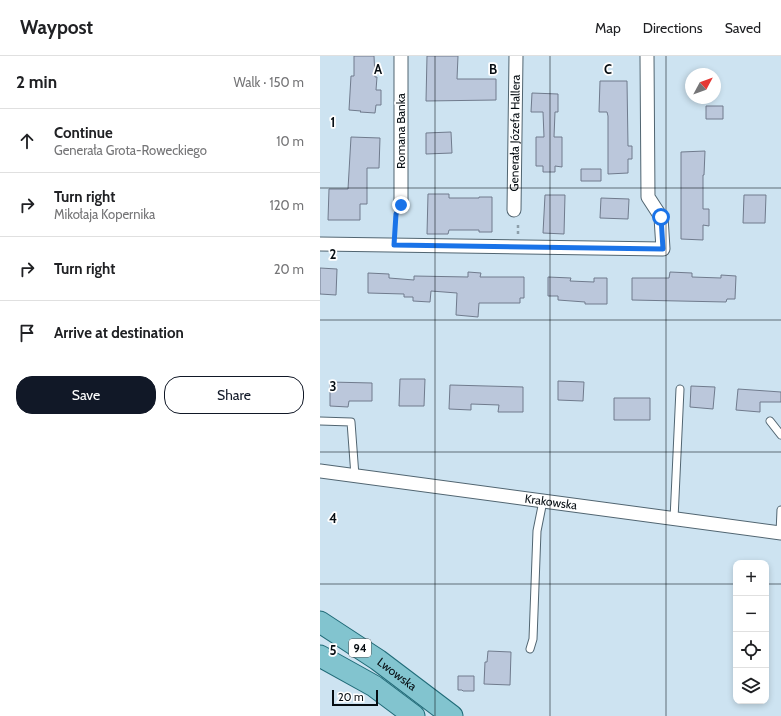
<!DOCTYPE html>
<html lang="en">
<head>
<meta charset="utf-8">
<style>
	body { margin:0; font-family:Cabin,sans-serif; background:#f6f6f6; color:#202124 }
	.controls { position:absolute; right:12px; bottom:12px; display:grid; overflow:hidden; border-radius:8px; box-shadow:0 2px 6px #0003 }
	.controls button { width:36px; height:36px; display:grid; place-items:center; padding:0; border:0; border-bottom:1px solid #e0e0e0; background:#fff; color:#202124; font:20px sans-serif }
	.compass { position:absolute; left:365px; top:12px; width:36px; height:36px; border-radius:50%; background:#fff; box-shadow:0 2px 6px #0003; rotate:49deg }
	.scale { position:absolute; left:12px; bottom:10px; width:46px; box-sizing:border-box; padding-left:4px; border:2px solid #070e13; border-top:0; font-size:11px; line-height:14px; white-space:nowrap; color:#070e13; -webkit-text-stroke:3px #fff; paint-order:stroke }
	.stop { position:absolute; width:12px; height:12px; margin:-9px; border:3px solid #1a73e8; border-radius:50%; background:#fff }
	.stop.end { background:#1a73e8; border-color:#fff; box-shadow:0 1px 4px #0008 }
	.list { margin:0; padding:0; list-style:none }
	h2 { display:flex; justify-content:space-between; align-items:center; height:52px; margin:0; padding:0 16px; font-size:17px }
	h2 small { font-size:13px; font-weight:400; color:#757577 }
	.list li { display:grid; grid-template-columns:26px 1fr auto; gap:12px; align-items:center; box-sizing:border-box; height:64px; padding:0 16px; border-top:1px solid #e0e0e0 }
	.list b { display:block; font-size:15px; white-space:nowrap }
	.list p { margin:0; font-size:13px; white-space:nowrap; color:#757577 }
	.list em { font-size:13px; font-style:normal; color:#757577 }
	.actions { display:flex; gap:8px; padding:12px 16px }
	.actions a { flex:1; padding:9px 0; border:1px solid #111827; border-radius:16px; text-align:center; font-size:14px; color:#111827 }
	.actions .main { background:#111827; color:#fff }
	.icon { flex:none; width:22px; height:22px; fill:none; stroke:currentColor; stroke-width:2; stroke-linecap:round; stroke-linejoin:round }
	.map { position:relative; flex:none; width:461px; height:660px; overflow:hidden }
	header { display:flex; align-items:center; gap:24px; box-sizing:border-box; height:56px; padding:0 20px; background:#fff; border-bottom:1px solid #e0e0e0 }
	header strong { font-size:19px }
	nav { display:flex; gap:22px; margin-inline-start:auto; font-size:14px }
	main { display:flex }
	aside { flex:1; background:#fff }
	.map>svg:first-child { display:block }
	.building { fill:#bbc7db; stroke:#707b8d }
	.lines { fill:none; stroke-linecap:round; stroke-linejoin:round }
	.service-casing { stroke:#516571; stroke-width:9 }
	.minor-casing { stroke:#516571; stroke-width:15 }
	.primary-casing { stroke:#206b78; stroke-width:23 }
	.path { stroke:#8d9eaa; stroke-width:2.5; stroke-dasharray:3 3; stroke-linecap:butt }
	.service { stroke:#fff; stroke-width:7 }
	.minor { stroke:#fff; stroke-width:13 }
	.primary { stroke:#82c4cf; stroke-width:21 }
	.route { stroke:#1a73e8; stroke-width:5 }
	.grid { fill:none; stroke:#070e13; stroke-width:1; stroke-opacity:0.55 }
	.labels { text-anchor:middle; stroke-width:3.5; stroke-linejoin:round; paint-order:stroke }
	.shield { fill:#fff; stroke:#51565a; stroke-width:1 }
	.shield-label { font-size:11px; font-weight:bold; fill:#070e13 }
	.street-label { font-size:12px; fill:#070e13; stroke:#fff }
	.grid-label { font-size:13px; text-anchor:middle; font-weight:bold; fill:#070e13; stroke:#fff; stroke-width:3.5; stroke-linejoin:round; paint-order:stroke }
</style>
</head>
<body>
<header>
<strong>Waypost</strong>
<nav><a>Map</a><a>Directions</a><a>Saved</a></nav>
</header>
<main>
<aside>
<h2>2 min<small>Walk · 150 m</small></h2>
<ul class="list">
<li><svg class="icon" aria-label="ahead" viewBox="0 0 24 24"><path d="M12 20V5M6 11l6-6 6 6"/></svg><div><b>Continue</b><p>Generała Grota-Roweckiego</p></div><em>10 m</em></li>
<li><svg class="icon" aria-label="right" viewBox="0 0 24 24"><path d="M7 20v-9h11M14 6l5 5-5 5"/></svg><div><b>Turn right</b><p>Mikołaja Kopernika</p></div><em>120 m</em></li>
<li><svg class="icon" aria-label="right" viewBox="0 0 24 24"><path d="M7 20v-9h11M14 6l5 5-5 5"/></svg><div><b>Turn right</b></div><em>20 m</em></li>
<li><svg class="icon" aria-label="arrive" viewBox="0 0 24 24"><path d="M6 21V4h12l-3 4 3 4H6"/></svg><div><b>Arrive at destination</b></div></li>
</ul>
<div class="actions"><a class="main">Save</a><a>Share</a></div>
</aside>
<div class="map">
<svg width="461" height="660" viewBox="0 0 461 660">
	<rect width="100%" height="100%" fill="#cde3f1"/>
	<path class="building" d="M34,0H54L55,21H57L56,34H61V49H56L55,57L40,56L41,55L29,54L31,20H34Z
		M107,0H138L137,23H176V44L106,45Z
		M280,25H307L308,90H312V103H308V117L288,118V60L287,56H279Z
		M212,37L238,38V56H235L234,81H242V111L235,110V116H223V110H216V81H224L223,56H211Z
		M386,50H403V63H386Z
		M131,76L132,97L106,98V77Z
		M31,81L60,82L59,112H47V148H40V164H8L9,133H28Z
		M385,95L384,119H383V153H389V170L383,169V184L361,183V96Z
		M261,113H281V125H261Z
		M108,138H129V142H159V141H172V176H159V174H129L128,178H107Z
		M225,139H245L244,178L223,177Z
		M424,139H446L445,167H423Z
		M281,142L309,143L308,163L280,162Z
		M0,212L17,213L16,239L0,238Z
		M148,216L161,217L160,221H204V242H200V247H159L158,261L136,259L137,237L111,235L110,246L93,245V241H84V238L48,237V217L69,218V222L94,224V220L148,221Z
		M350,216L372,217V221L401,222V219L416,220L415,243H407L406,246L312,244V222H349Z
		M228,221L251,222L250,225L274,226V222H287V248H265V246L238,244V240H228Z
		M80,323H105L104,350H79Z
		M238,325L264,326L263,345L238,344Z
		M10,326L52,327V345H29L28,351L10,350Z
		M130,329L203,331V356H178L179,349L151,348V354L129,353Z
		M371,330L395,331L393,353L370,351Z
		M418,333L461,336V346H440V356L416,354Z
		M294,342H330V364H294Z
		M168,595L191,596L190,629L164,628L165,606H167Z
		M138,620H154V635H143L142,634H138Z"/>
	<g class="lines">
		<defs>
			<path id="service" d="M0,365L31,366L35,420
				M450,365L461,379
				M354,463L360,333
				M460,477L461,454
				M210,593L213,583L217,475L223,445"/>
			<g id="minor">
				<path d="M81,149V0"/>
				<path id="s1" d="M194,154L196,0"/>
				<path d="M0,188L343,193L341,161L328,141L327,0"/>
				<path id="s2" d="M0,415L461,477"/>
			</g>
			<g id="primary">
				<path id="s3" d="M0,566L58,604L132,660"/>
				<path d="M0,600L54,630L94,660"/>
			</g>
		</defs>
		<use href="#service" class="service-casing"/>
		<use href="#minor" class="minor-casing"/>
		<use href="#primary" class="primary-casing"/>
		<path class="path" d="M75,175V160
			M198,178V167"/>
		<use href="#service" class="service"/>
		<use href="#minor" class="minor"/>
		<use href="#primary" class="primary"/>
	</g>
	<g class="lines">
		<path class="route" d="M81,149L76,158L74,189L343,193L341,161"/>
	</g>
	<path class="grid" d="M115,0V660M230,0V660M346,0V660M0,132H461M0,264H461M0,396H461M0,528H416M446,528H461"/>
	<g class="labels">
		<rect class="shield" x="29" y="583" width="22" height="18" rx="3"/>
		<g class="shield-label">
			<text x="40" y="596">94</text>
		</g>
		<g class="street-label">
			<text transform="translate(81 75) rotate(-90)" y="4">Romana Banka</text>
			<text dy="4" stroke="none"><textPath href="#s1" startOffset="77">Generała Józefa Hallera</textPath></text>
			<text dy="4" stroke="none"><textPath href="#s2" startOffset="233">Krakowska</textPath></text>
			<text dy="4" stroke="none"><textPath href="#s3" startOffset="93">Lwowska</textPath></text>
		</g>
	</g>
	<g class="grid-label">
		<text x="58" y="18">A</text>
		<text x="173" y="18">B</text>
		<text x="288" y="18">C</text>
		<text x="13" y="71">1</text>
		<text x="13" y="203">2</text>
		<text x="13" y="335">3</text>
		<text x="13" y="467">4</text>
		<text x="13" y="599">5</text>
	</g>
</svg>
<div class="controls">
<button>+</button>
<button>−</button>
<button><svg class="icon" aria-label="locate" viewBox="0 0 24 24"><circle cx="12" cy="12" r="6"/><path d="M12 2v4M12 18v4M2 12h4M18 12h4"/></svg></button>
<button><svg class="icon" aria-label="layers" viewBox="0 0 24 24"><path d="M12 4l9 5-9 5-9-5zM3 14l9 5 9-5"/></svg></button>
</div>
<svg class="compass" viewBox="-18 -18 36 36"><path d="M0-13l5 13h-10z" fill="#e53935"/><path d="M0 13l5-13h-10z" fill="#757577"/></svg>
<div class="scale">20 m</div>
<div class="stop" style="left:341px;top:161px"></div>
<div class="stop end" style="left:81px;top:149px"></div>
</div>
</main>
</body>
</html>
